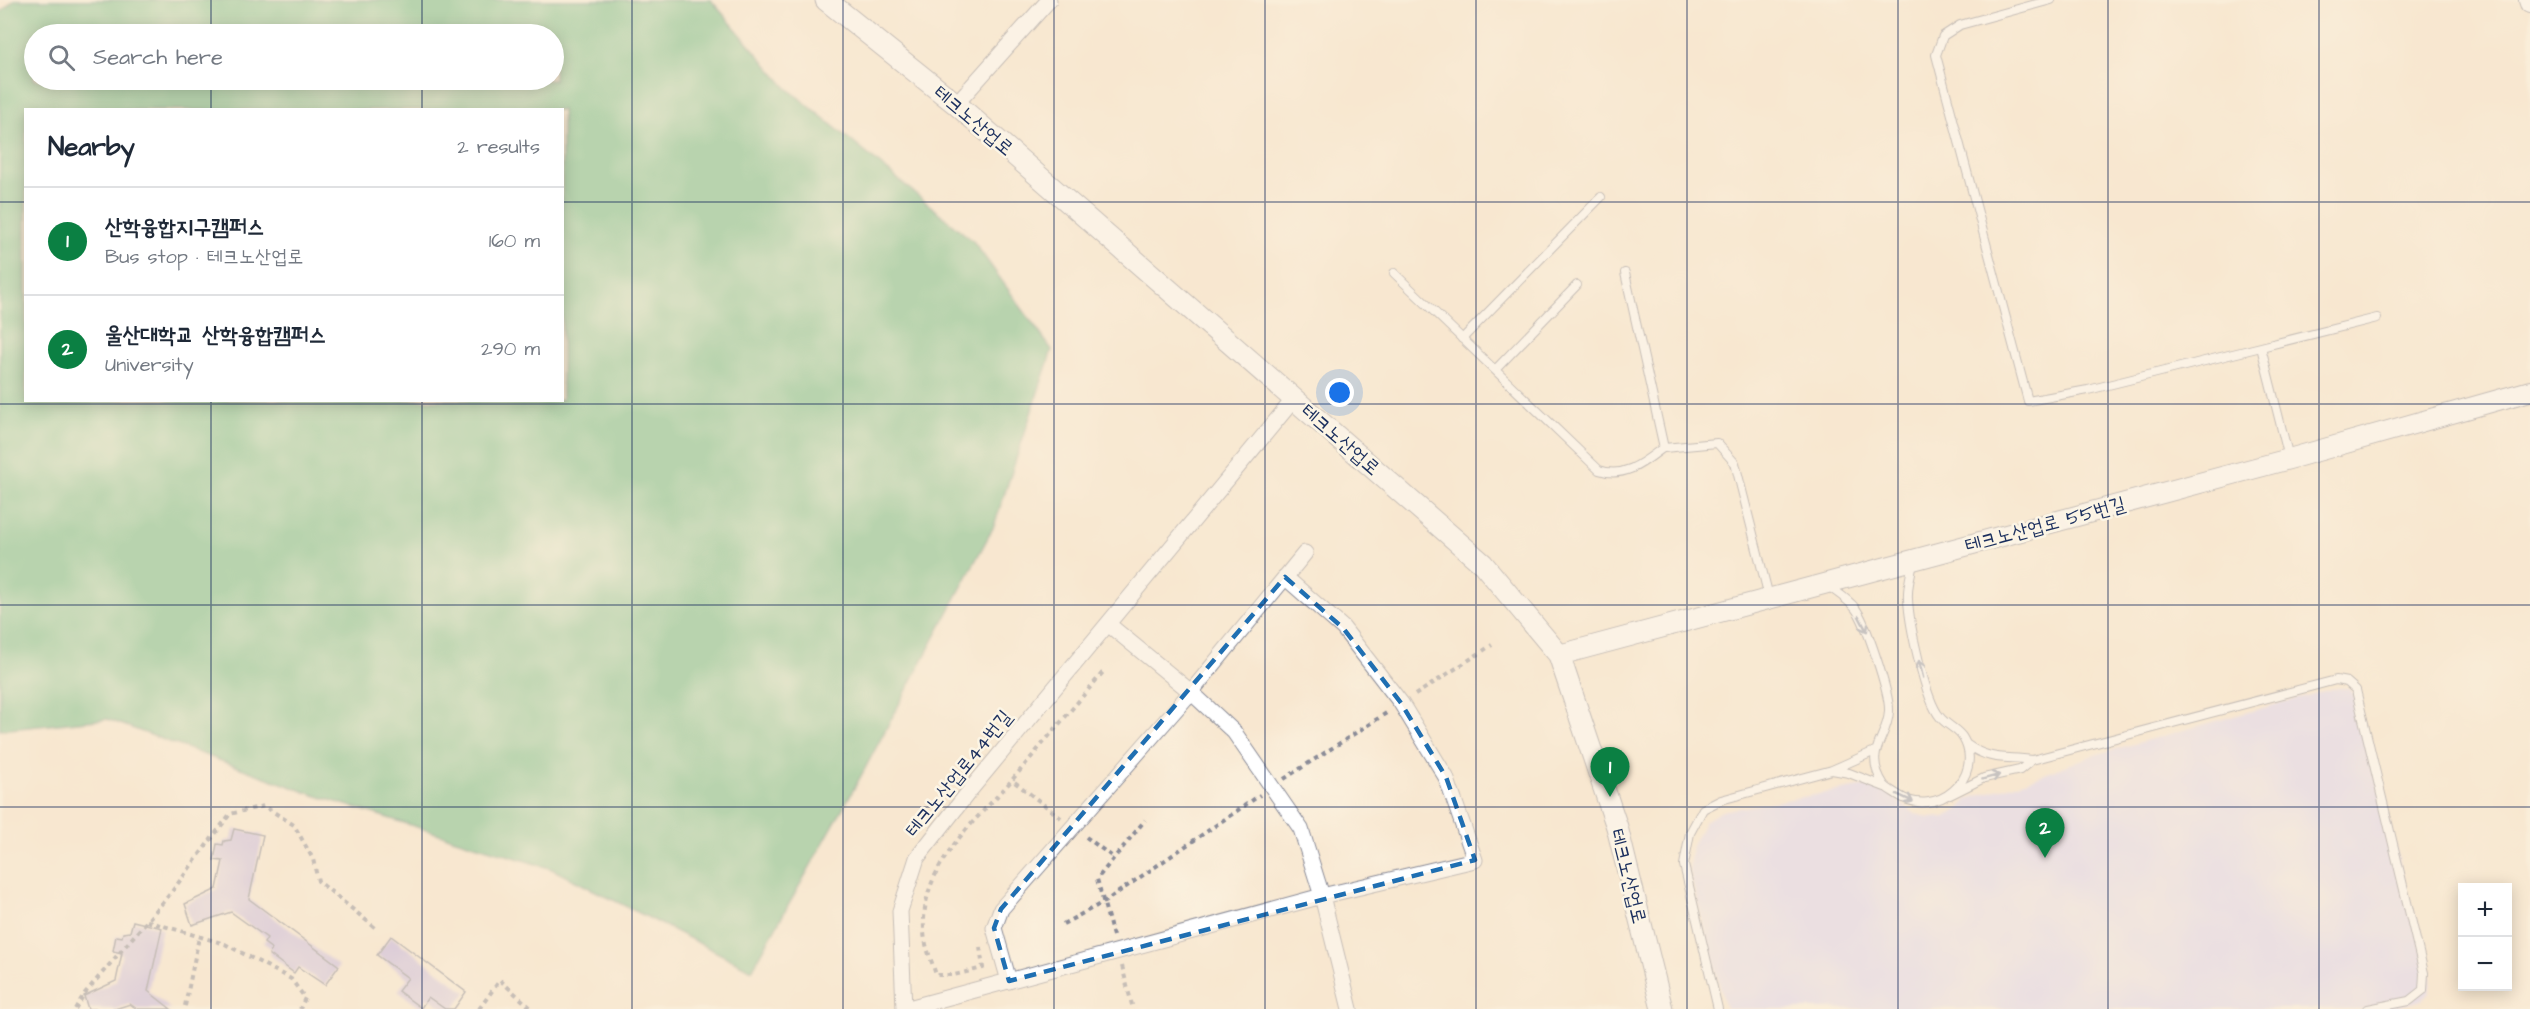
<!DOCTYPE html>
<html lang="en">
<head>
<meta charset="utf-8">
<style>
	body { margin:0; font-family:"Architects Daughter","Poor Story",sans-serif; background:#f2f2f3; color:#1f2937 }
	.controls { position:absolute; right:18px; bottom:18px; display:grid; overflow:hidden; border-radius:0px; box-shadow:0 3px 15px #0003 }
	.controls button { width:54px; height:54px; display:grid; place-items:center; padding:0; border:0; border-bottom:2px solid #e0e1e3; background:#fff; color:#1f2937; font:30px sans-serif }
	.you { position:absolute; left:1340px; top:393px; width:21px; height:21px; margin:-15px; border:4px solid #fff; border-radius:50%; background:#1a73e8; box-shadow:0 0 0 9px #1a73e833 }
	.badge { display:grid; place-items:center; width:39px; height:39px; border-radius:50%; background:#0b8043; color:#fff; font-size:20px; font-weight:700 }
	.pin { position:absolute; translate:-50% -50px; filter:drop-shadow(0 2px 3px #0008) }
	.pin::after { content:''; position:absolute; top:32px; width:21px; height:18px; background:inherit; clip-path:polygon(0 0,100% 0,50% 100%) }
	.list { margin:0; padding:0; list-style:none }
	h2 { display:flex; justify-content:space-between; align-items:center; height:78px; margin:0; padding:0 24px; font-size:26px }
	h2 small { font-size:20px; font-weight:400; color:#747a83 }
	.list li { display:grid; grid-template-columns:39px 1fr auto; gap:18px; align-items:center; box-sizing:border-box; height:108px; padding:0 24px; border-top:2px solid #e0e1e3 }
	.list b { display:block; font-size:22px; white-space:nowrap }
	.list p { margin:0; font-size:20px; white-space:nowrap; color:#747a83 }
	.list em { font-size:20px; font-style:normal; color:#747a83 }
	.icon { flex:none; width:33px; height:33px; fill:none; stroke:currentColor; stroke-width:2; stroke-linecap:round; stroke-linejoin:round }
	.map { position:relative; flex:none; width:2530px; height:1009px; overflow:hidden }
	.search { position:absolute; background:#fff; box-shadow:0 3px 15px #0003; left:24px; top:24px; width:540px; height:66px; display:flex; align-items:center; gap:15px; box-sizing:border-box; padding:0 21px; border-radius:33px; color:#747a83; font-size:22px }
	.panel { position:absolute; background:#fff; box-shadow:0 3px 15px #0003; left:24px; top:108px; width:540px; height:294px; border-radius:0px }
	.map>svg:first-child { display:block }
	.built { fill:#dbd6f7 }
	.forest { fill:#6cbb85; stroke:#447572; stroke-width:1.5; fill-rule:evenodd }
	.building { fill:#bcade2 }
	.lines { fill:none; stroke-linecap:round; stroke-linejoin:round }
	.service-casing { stroke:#8a8b97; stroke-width:10 }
	.minor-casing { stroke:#8a8b97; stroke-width:17 }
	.tertiary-casing { stroke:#8a8b97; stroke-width:22 }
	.secondary-casing { stroke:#8a8b97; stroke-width:23 }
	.path { stroke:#8a8b97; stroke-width:4; stroke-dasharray:4.5 4.5; stroke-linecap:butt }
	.service { stroke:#fff; stroke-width:8 }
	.minor { stroke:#fff; stroke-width:15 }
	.tertiary { stroke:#fff; stroke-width:20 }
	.secondary { stroke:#fff; stroke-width:21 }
	.oneway { stroke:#8d97ae }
	.marked { fill:none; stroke:#1f6fb2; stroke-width:4.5; stroke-dasharray:12 8; stroke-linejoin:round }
	.grid { fill:none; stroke:#1b2f5e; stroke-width:1.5; stroke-opacity:0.55 }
	.labels { text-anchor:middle; stroke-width:5; stroke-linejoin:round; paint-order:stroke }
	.street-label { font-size:20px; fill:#1b2f5e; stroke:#fcf5e5 }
</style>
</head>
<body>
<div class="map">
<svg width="2530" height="1009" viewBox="0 0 2530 1009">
	<rect width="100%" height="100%" fill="#fcf5e5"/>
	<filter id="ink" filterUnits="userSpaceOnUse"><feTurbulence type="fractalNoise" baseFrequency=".0167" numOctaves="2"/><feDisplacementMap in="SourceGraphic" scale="12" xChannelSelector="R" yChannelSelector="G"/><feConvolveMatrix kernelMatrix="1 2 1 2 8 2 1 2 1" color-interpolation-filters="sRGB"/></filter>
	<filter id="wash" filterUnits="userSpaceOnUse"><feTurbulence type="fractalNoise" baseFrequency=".008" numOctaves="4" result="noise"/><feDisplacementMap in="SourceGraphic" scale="24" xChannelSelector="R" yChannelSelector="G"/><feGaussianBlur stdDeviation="1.35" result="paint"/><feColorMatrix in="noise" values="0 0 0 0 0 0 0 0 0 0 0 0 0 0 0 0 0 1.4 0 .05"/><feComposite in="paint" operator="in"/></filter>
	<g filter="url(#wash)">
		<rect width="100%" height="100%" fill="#f8e7d0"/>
		<path class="built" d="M2335,688H2348L2355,696L2431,979L2429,993L2422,1000L2392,1009H1726L1689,870L1692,845L1705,821L1722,811L1866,786L1893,794L1898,801L1914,813L1929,818L1945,817L1960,809L1967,799L2032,779L2091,756Z"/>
		<path class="forest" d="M14,0H711L787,88L973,241L1052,350L994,526L861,776L752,970L552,869L314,795L107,719L0,730V13ZM34,34H554V80H34ZM26,110H562V400H26Z"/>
		<g id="blocks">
			<path class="building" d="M234,829L263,835L249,899L339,966L325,985L298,967L294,973L269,954L272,949L264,943L267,938L231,912L192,925L185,904L217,889L223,861L214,860L217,844L223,845L224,841L231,840Z
				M133,921L162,928L148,991L171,1009H137L130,1004L115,1009H88L84,996L116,981L122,953L113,951L116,936L122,937L123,933L130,932Z
				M391,936L466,992L454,1009H445L428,997L421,1008L398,991L408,978L377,955Z"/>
		</g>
	</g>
	<g filter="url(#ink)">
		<use href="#blocks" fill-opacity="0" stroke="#8a8b97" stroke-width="1.5"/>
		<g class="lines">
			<defs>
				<path id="service" d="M2051,0L1960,25L1943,36L1936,55L2028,401L2088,390L2261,347
					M1394,273L1599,470C1625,479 1644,462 1664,447
					M1625,273L1664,448L1717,443L1735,463L1769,597
					M1462,339L1601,197
					M1495,370L1577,285
					M2289,458L2261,347L2377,318
					M1827,585C1836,592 1848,599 1855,608C1866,621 1890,695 1889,711C1888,739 1862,751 1884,785C1887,789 1894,792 1898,795C1936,820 1986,777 1963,738C1958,729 1946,725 1940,717C1925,700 1909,623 1908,599C1907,587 1911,574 1913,563
					M1966,744C1991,762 2005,756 2032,760
					M1832,770L1849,773L1885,787
					M1950,795L1984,778L2020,770L2032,760L2336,680L2347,682L2356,690L2424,973L2423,990L2409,1001L2368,1009
					M1718,1009L1684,865L1690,833L1703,809L1721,800L1832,770L1875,751"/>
				<path id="minor" d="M956,104L1049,0
					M1108,624L1191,692L1234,732L1301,829L1322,896L1350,1009
					M1009,981L994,928L1001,909L1191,692L1305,553
					M904,1009L900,911L917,858L971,789L1294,399
					M905,1009L1322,896L1475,860L1446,777L1401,703L1343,628L1285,577"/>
				<path id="tertiary" d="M2529,0L2530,3
					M1559,655L2289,459L2530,391"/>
				<path id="secondary" d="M826,0L956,104L1483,564L1559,655L1617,827L1662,1009"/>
			</defs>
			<use href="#service" class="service-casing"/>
			<use href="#minor" class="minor-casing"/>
			<use href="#tertiary" class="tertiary-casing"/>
			<use href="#secondary" class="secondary-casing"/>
			<path class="path" d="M1415,695L1492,645
				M1284,779L1388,712
				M1061,818L1012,780L1104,671
				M1086,837L1114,858
				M147,921L225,944L291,979L305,998L300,1009
				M1063,924L1104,902L1260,795
				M1113,936L1097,879L1145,820
				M980,947L983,968L954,975H936C932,961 924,945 924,930C921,865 972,825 1012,780
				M1122,966L1133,1009
				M185,1006L199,937
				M75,1009L85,993L170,894L230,814L264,806L294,825L313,859L318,881L378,930
				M479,1009L500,980L532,1009"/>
			<use href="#service" class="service"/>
			<use href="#minor" class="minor"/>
			<use href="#tertiary" class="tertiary"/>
			<use href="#secondary" class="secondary"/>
		</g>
		<defs><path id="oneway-shaft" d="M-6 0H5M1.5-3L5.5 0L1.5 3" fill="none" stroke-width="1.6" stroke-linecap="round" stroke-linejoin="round" transform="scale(1.5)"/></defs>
		<g class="oneway">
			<use href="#oneway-shaft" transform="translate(1863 624) rotate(62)"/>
			<use href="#oneway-shaft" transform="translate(1921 669) rotate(-104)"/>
			<use href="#oneway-shaft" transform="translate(1991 777) rotate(-15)"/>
			<use href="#oneway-shaft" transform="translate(1905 798) rotate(25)"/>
		</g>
	</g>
	<path d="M0 0H2530V1009H0ZM1285,577L1343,628L1401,703L1446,777L1475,860L1009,981L994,928L1001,909Z" fill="#f8e7d0" fill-opacity=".55" fill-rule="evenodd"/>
	<path class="marked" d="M1285,577L1343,628L1401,703L1446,777L1475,860L1009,981L994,928L1001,909Z"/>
	<path class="grid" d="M211,0V34M422,0V34M632,0V1009M843,0V1009M1054,0V1009M1265,0V1009M1476,0V1009M1687,0V1009M1898,0V1009M2108,0V1009M2319,0V1009M211,80V110M422,80V110M0,202H26M562,202H2530M211,400V1009M422,400V1009M0,404H2530M0,605H2530M0,807H2530"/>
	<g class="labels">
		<g class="street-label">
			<text transform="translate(974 120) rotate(40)" y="7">테크노산업로</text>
			<text transform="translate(1341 439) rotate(41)" y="7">테크노산업로</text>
			<text transform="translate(2045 524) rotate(-15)" y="7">테크노산업로 55번길</text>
			<text transform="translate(958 773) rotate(-51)" y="7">테크노산업로44번길</text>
			<text transform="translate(1629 876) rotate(76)" y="7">테크노산업로</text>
		</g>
	</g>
</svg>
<div class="controls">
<button>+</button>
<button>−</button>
</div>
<div class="you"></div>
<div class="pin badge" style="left:1610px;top:797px">1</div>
<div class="pin badge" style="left:2045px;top:858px">2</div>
<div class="search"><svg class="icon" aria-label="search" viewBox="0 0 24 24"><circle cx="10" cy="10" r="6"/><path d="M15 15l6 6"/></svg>Search here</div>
<section class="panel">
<h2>Nearby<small>2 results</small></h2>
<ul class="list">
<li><span class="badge">1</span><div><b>산학융합지구캠퍼스</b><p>Bus stop · 테크노산업로</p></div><em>160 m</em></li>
<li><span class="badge">2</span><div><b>울산대학교 산학융합캠퍼스</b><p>University</p></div><em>290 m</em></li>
</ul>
</section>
</div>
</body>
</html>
